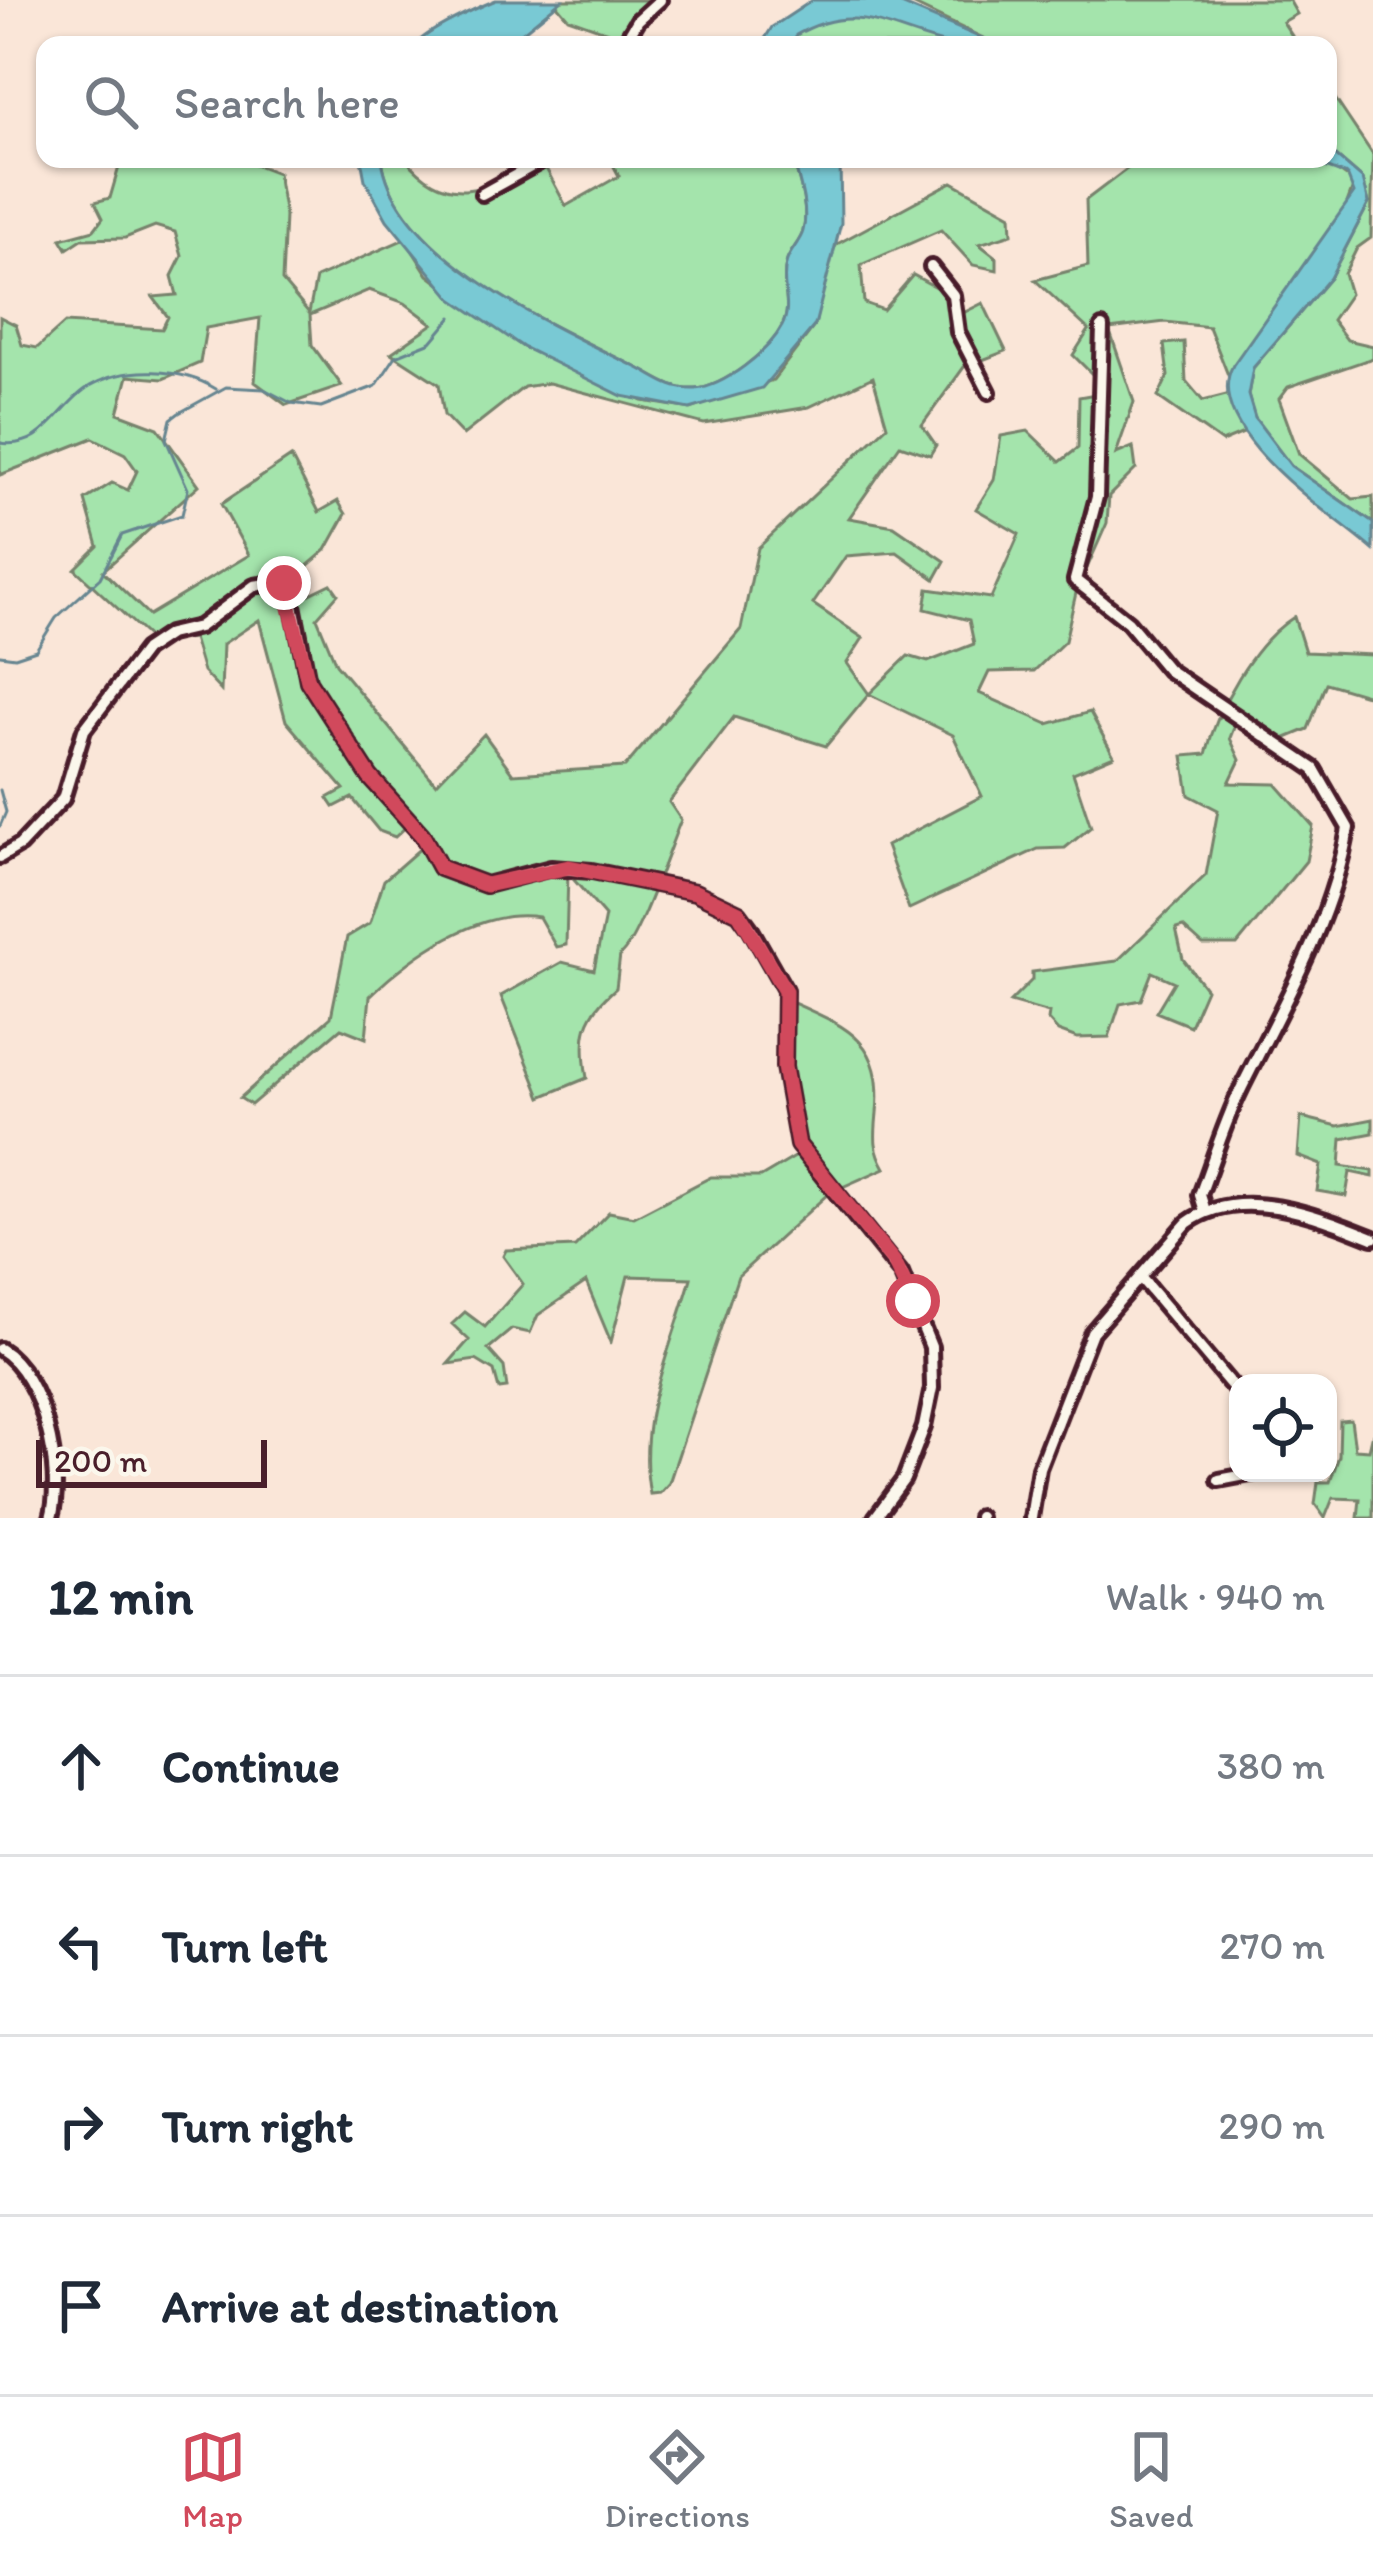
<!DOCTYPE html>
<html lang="en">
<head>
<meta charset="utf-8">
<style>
	body { margin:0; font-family:Itim,sans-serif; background:#f6f6f7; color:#1f2937 }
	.controls { position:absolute; right:36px; bottom:36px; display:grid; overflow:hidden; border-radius:24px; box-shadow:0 3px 9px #0004 }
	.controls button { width:108px; height:108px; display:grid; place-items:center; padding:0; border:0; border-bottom:3px solid #e0e1e3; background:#fff; color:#1f2937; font:60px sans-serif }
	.scale { position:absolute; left:36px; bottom:30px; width:231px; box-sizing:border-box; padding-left:12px; border:6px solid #4a1f2b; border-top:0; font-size:33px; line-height:42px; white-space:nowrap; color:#4a1f2b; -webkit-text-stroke:9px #fbf7ec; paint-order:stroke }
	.stop { position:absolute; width:36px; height:36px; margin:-27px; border:9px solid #d1495b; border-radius:50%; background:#fff }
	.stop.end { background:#d1495b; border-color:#fff; box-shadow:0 3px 12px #0008 }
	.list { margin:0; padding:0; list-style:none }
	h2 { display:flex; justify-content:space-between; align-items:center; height:156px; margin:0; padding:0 48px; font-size:51px }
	h2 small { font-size:39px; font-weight:400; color:#747a83 }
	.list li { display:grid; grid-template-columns:78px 1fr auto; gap:36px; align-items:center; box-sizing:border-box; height:180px; padding:0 48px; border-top:3px solid #e0e1e3 }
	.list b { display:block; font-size:45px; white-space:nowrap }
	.list em { font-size:39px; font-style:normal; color:#747a83 }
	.icon { flex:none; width:66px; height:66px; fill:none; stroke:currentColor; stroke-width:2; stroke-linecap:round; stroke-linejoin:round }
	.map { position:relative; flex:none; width:1373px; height:1518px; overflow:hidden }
	.search { position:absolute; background:#fff; box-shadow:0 3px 9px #0004; left:36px; right:36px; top:36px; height:132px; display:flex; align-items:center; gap:30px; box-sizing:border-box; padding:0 42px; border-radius:24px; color:#747a83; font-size:45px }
	.sheet { height:876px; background:#fff }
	nav { display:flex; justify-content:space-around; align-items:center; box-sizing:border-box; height:168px; border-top:3px solid #e0e1e3; background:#fff; font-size:33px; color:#747a83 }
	nav a { display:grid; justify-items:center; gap:6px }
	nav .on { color:#d1495b }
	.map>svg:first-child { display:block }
	.green { fill:#a4e4ac; stroke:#77826c; stroke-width:3; fill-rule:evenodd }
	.water { fill:#79c9d4; stroke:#668590; stroke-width:3 }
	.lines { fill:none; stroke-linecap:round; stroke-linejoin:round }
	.stream { stroke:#668590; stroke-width:3 }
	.minor-casing { stroke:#4a1f2b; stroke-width:20 }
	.minor { stroke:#fbf7ec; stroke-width:10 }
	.route { stroke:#d1495b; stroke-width:15 }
</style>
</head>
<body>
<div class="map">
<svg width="1373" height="1518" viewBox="0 0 1373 1518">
	<rect width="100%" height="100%" fill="#fae6d8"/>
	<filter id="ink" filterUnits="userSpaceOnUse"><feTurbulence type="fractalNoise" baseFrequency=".00833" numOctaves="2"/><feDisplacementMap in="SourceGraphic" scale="24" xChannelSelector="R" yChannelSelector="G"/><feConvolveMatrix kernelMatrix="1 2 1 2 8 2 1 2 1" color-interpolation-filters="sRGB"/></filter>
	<g filter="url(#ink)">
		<path class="green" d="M562,0H655L622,37L568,18L556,4Z
			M904,0H1289L1297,14L1283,22L1298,45H998Z
			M858,11L951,45H796L795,36L824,15Z
			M1328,88L1373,155L1371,238L1357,248L1344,274L1350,294L1332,320L1347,340L1373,346V358L1288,387L1279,399L1299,454L1353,499L1373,497V523L1291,466L1254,418L1248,395L1253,368L1330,278L1369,203L1363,179L1328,149Z
			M113,159H241L278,173L285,216L282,281L309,313L316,278L405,239L428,275L523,347L643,401L691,409L773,380L815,325L828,259L837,244L952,182L1011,215L1012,234L979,244L997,258V270L973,265L941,230L861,265L864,303L883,310L913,275L952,296L955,317L983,303L1006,351L964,367L922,425L936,445L930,455L900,445L849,518L894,526L945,561L935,579L897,552L846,556L813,604L863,638L847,663L869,694L908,656L928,662L974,644L969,620L925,609L928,589L991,598L1019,534L976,509L994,480L1001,436L1028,431L1060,462L1078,448L1079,397L1101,393V383L1073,355L1089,330L1035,280L1088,266L1086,200L1131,166L1132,159C1181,159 1324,144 1354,184L1344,211L1228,375L1209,327L1165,322L1109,329L1134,402L1116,454L1133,447L1136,469L1109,496L1107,523L1076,593L1065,641L1034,671L989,672L979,693L1048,724L1090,712L1114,756L1073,773L1091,827L1065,848L1038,849L909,909L886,846L982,796L953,735L869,694L826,746L734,717L669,802L681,820C669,848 638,942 620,955L616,988C583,1016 580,1036 587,1078L541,1097L501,996L562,962L594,970L605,916L568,873L566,945L556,947L539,917C480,907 411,956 370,996L366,1038L341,1028L251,1105L240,1098L331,1017L347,937L370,923L384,880L423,846L407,826L395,837L379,831L352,798L334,807L328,798L344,789L286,721L259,620L223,644L221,691L203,672L193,638L154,642L75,569L98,546L85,500L112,483L128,490L137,471L125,454L93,438L0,475V317L16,325L22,345L37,348L65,323L162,329L168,317L153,297L177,295L172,276L182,256L175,232L155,226L125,238L82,239L67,249L61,239L94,230L103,218L95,202L110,198L119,167ZM369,290L405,303L433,324L391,353L439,384L444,415L463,435L524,387L549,383L704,424L809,407L873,377L887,426L758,548L741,629L625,767L513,774L484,734L436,784L336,664L317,618L338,594L331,584L304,597L299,573L326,550L346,514L338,501L319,512L291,457L221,504L249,555L149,615L103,571L199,485L158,428L118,413L128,376L163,379L200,363L206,328L260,318L255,382L286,405L342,386L312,345L310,315Z
			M382,159H406C450,212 489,187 541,159L566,206L619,176L610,159H793C799,180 809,210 803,231C800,243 788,252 786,264C780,286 793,305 782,326C770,351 723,387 695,389C670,390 657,377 636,367C558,328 395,258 382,159Z
			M1184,342L1186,381L1203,401L1230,394L1246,432L1222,442L1158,397L1168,376L1164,344Z
			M1294,617L1305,652L1373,655V697L1326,683L1308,729L1267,746L1235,725L1230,738L1240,760L1229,783L1276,784L1313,826L1306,861L1237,945H1203L1183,927L1176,929L1183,959L1206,989L1190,1026L1156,1012L1174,982L1152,972L1141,1000L1120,1004L1109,1037L1077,1038L1058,1031L1048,1020L1049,1013L1010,1002L1032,980V972L1117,961L1206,875L1218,810L1189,795L1183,756L1206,754C1218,706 1253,643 1294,617Z
			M787,1000C847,1027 884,1039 877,1113C875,1136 873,1148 885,1168L829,1193L738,1276L669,1483L660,1493L650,1494C635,1420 672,1348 691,1278L628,1276L611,1342L586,1282L538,1315L530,1333L512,1329L488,1349L504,1367L507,1388L499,1389L494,1371L476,1360L448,1364L469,1340L452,1324L465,1312L485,1327L523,1284L503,1256L506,1250L575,1247L609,1212L634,1217L711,1177H761L800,1154C776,1109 784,1049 787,1000Z
			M1301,1117L1338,1126L1373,1119V1133L1342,1139L1340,1166L1373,1171V1177L1350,1172L1346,1196L1317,1191L1321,1165L1298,1156Z
			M1351,1420L1355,1449L1369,1450L1373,1433V1518H1358L1360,1499L1333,1498L1325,1518L1315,1504L1318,1482H1330L1339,1456L1340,1421Z"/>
		<path class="water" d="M496,0H562L507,45H415C429,29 474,9 496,0Z
			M813,0H892L998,45C983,45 965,48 951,45C889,31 857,0 796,35V45H761L772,27Z
			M1328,149L1363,179L1369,203L1330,278L1253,368L1248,395L1255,418L1291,466L1373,523V550C1335,516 1198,430 1233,365L1354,193L1347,175L1304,159H1328Z
			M382,159C395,256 558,329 636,367C657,377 669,390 695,389C724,387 769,351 782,326C793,305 780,286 786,264C788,252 800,243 803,231C809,210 799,180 793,159H840L841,223L815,325L762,388L690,409L622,396L523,347L452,299L387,220L365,180L361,159Z"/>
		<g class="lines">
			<path class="stream" d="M0,443C46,450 58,405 90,386C126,365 182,368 216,389
				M0,655L15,657L36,650L56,618L100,578L122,535L182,515L188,489L166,440L171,419L179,413L226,387L264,389L291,403L321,407L376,386L396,356L431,342L452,317
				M0,790L6,812L0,826"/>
			<defs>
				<path id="minor" d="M623,45L638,20L660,0
					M482,194L545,159
					M931,267L953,295L958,332L989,392
					M1102,327L1097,497L1075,580L1128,622L1168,670L1314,769L1348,828C1333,920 1281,1008 1240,1091C1224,1124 1213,1161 1200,1195L1205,1211
					M0,857L20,845L63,799L84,730L145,650L169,634L199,627L254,586L278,582L291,595L308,681L370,777L422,835L440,868L486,885L551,868L592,871L695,892L739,913L750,928L785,990L784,1067L798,1145L901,1273L931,1347L932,1388L924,1427L904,1479L875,1518
					M1140,1277L1238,1393
					M0,1349C44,1375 64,1472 51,1518
					M1219,1480L1256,1473
					M979,1518V1517
					M1031,1518L1039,1468L1092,1332L1187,1223C1240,1184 1318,1216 1373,1238"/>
			</defs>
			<use href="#minor" class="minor-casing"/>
			<use href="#minor" class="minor"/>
		</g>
	</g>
	<g class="lines" filter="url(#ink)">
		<path class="route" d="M284,583L308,681L370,777L422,835L440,868L486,885L569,867L695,892L739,913L785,991L784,1067L798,1145L894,1262L913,1301"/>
	</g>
</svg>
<div class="controls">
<button><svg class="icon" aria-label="locate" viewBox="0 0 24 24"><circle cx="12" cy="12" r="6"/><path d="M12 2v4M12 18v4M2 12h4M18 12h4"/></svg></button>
</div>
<div class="scale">200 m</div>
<div class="stop" style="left:913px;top:1301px"></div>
<div class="stop end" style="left:284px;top:583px"></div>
<div class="search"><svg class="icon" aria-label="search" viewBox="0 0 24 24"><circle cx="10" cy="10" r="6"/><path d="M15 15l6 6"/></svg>Search here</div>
</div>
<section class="sheet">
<h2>12 min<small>Walk · 940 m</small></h2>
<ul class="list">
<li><svg class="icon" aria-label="ahead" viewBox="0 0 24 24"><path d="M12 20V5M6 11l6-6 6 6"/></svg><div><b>Continue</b></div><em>380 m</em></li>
<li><svg class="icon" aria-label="left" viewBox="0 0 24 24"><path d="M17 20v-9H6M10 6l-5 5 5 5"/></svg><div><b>Turn left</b></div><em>270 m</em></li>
<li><svg class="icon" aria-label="right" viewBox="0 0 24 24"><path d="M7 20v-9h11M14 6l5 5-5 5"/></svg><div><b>Turn right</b></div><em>290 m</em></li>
<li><svg class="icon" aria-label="arrive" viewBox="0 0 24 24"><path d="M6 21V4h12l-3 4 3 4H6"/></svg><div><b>Arrive at destination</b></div></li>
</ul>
</section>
<nav>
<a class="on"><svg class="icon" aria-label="map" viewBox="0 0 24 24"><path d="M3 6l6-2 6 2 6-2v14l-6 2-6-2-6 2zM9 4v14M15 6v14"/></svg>Map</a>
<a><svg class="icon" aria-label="directions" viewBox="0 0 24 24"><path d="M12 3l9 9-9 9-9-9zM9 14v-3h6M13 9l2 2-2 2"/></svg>Directions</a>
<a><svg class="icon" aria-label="saved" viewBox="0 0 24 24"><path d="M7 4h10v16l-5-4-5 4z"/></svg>Saved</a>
</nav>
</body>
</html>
